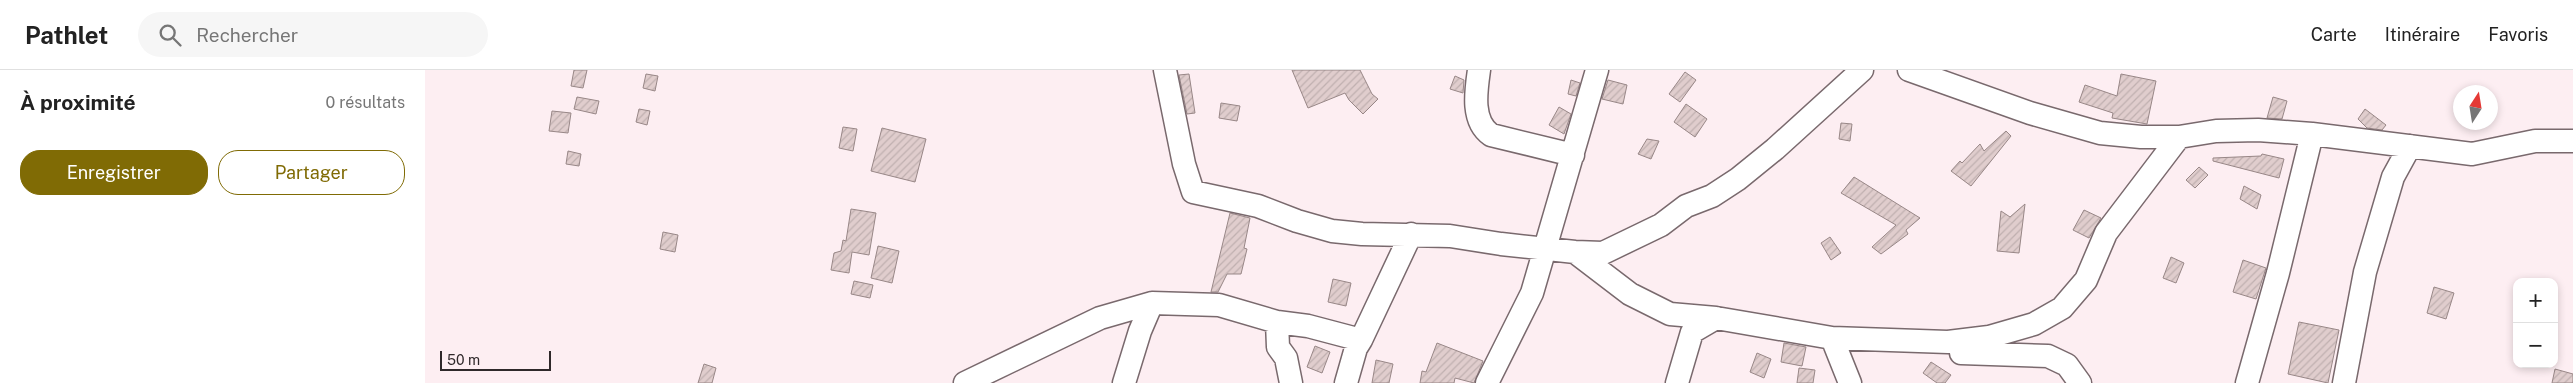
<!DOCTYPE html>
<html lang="fr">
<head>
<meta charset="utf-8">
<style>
	body { margin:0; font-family:"Public Sans",sans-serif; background:#f6f6f6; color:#222 }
	.controls { position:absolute; right:15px; bottom:15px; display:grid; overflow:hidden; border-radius:10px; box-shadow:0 2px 8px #0003 }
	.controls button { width:45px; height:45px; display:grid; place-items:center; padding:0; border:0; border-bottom:1px solid #e0e0e0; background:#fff; color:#222; font:25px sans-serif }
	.compass { position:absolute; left:2028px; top:15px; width:45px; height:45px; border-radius:50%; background:#fff; box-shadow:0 2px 8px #0003; rotate:12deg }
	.scale { position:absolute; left:15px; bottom:12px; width:111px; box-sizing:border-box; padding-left:5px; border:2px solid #2f282a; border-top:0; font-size:14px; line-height:18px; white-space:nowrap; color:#2f282a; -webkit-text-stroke:4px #fdeef2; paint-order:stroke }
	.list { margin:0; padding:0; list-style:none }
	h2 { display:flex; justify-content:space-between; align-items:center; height:65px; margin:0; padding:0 20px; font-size:21px }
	h2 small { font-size:16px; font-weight:400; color:#767676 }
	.actions { display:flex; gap:10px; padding:15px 20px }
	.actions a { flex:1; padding:11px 0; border:1px solid #806b05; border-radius:20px; text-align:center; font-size:18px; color:#806b05 }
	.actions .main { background:#806b05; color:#fff }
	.icon { flex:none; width:28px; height:28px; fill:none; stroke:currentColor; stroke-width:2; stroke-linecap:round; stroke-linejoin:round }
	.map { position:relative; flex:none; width:2148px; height:313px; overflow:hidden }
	header { display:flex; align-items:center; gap:30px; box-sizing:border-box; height:70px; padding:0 25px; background:#fff; border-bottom:1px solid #e0e0e0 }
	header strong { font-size:24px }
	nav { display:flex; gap:28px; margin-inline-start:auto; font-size:18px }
	.search { width:350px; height:45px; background:#f6f6f6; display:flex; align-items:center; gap:12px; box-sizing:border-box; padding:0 18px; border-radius:28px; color:#767676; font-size:19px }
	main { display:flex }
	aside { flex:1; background:#fff }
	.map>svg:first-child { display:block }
	.building { fill:url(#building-hatch); stroke:#988787 }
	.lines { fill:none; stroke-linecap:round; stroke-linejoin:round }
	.minor-casing { stroke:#79696d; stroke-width:25 }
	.minor { stroke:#fff; stroke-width:22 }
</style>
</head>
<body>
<header>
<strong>Pathlet</strong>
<div class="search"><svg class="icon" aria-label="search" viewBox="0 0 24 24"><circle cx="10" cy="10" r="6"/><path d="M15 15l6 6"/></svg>Rechercher</div>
<nav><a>Carte</a><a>Itinéraire</a><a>Favoris</a></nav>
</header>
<main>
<aside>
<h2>À proximité<small>0 résultats</small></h2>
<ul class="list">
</ul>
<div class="actions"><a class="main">Enregistrer</a><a>Partager</a></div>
</aside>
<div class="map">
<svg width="2148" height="313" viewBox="0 0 2148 313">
	<defs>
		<pattern id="building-hatch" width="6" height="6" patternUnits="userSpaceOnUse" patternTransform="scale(1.25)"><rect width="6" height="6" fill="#e0cdcd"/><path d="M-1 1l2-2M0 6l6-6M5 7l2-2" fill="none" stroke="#c0b0b0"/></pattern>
	</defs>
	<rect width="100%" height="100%" fill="#fdeef2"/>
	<path class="building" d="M149,0H162L158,18L146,16Z
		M867,0H935L947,24L953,29L938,44L924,30L920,23L883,38Z
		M1260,2L1271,10L1255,32L1244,24Z
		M221,4L233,6L230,21L218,18Z
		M764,4L770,43L762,44L754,5Z
		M1696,4L1731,11L1722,54L1687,48L1688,43L1654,32L1660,15L1692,26Z
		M1030,6L1039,10L1038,23L1025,19Z
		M1146,10L1155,13L1151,26L1143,24Z
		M1183,10L1202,15L1198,34L1177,29Z
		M152,27L174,31L171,44L149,39Z
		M1848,27L1862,31L1857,49L1842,48Z
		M796,33L815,36L812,51L794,48Z
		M1261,34L1282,49L1270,67L1249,52Z
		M1134,37L1146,44L1139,64L1124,55Z
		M214,39L225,41L222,55L211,52Z
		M1940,39L1961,55L1957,60L1942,58L1933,49Z
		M127,41L146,43L143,63L124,61Z
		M1416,53L1427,54L1425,71L1414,69Z
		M418,57L432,59L428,81L414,78Z
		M457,58L501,69L490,112L446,101Z
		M1581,61L1586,66L1546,116L1526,101L1535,91L1537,93L1555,74L1559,81Z
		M1222,69L1234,71L1226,89L1213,84Z
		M143,81L156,84L154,96L141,94Z
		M1837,84L1859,89L1854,108L1788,91V88L1836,86Z
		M1774,97L1783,105L1770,118L1761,110Z
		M1429,107L1495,148L1481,160L1483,164L1456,184L1447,177L1471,155L1416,123Z
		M1819,116L1836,125L1832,139L1815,129Z
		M1600,134L1594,183L1572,181L1576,141L1585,147Z
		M426,139L451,143L444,185L427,182L424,203L406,200L409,183L416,181L418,170L421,171Z
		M1659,140L1676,148L1664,168L1648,160Z
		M805,143L825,148L819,178L822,179L816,204H802L793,222H786Z
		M238,162L253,165L250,182L235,179Z
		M1405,167L1416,183L1406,190L1396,173Z
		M453,176L474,181L467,213L446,208Z
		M1746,187L1759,193L1751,213L1738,208Z
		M1818,190L1841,198L1831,229L1808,222Z
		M908,209L926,213L921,236L903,232Z
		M429,211L448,215L445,228L426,224Z
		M2009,217L2029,223L2021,249L2002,243Z
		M1874,252L1914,260L1903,313L1863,304Z
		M1012,273L1058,291L1049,313L1030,308L1029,313H995L997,301L1001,302Z
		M1359,273L1381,277L1377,296L1356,292Z
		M890,276L905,282L897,303L882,297Z
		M1332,283L1346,289L1339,308L1325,302Z
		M951,290L968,294L964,313H947Z
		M1506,292L1526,305L1520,313H1512L1498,303Z
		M279,294L291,298L287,313H273Z
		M1374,298L1390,300L1388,313H1372Z
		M2130,299L2148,304V313H2127Z"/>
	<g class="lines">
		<defs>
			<path id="minor" d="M740,0L759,94L768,122L833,136L872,151L907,161L937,164L1025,166L1076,174L1150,182L1178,183L1236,155L1261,136L1287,126L1313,109L1350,79L1437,0
				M1054,0C1051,21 1046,51 1066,65L1148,85
				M1484,0L1605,43L1675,63L1716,67H1754L1791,61L1833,60L1887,64L2047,84L2110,71H2148
				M1150,182L1205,224L1245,244L1291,248L1407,268L1523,272L1564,267L1609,254L1637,238L1661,210L1681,163L1754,67
				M852,252L853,277L861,288L866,313
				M1407,268L1425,313
				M1536,283L1623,286L1642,295L1655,313
				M540,313L675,248L727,233L794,235L852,252L883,256L936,270L986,164
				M699,313L715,261L727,233
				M921,313L931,278L936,270
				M1062,313L1107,223L1172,0
				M1252,313L1267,262L1291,248
				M1822,313L1853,203L1887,64
				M1919,313L1940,202L1968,107L1985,76"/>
		</defs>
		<use href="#minor" class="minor-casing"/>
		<use href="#minor" class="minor"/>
	</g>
</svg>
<div class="controls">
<button>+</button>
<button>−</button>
</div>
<svg class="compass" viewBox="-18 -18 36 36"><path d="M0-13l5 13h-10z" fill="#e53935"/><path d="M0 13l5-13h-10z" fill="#767676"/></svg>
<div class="scale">50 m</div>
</div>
</main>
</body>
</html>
